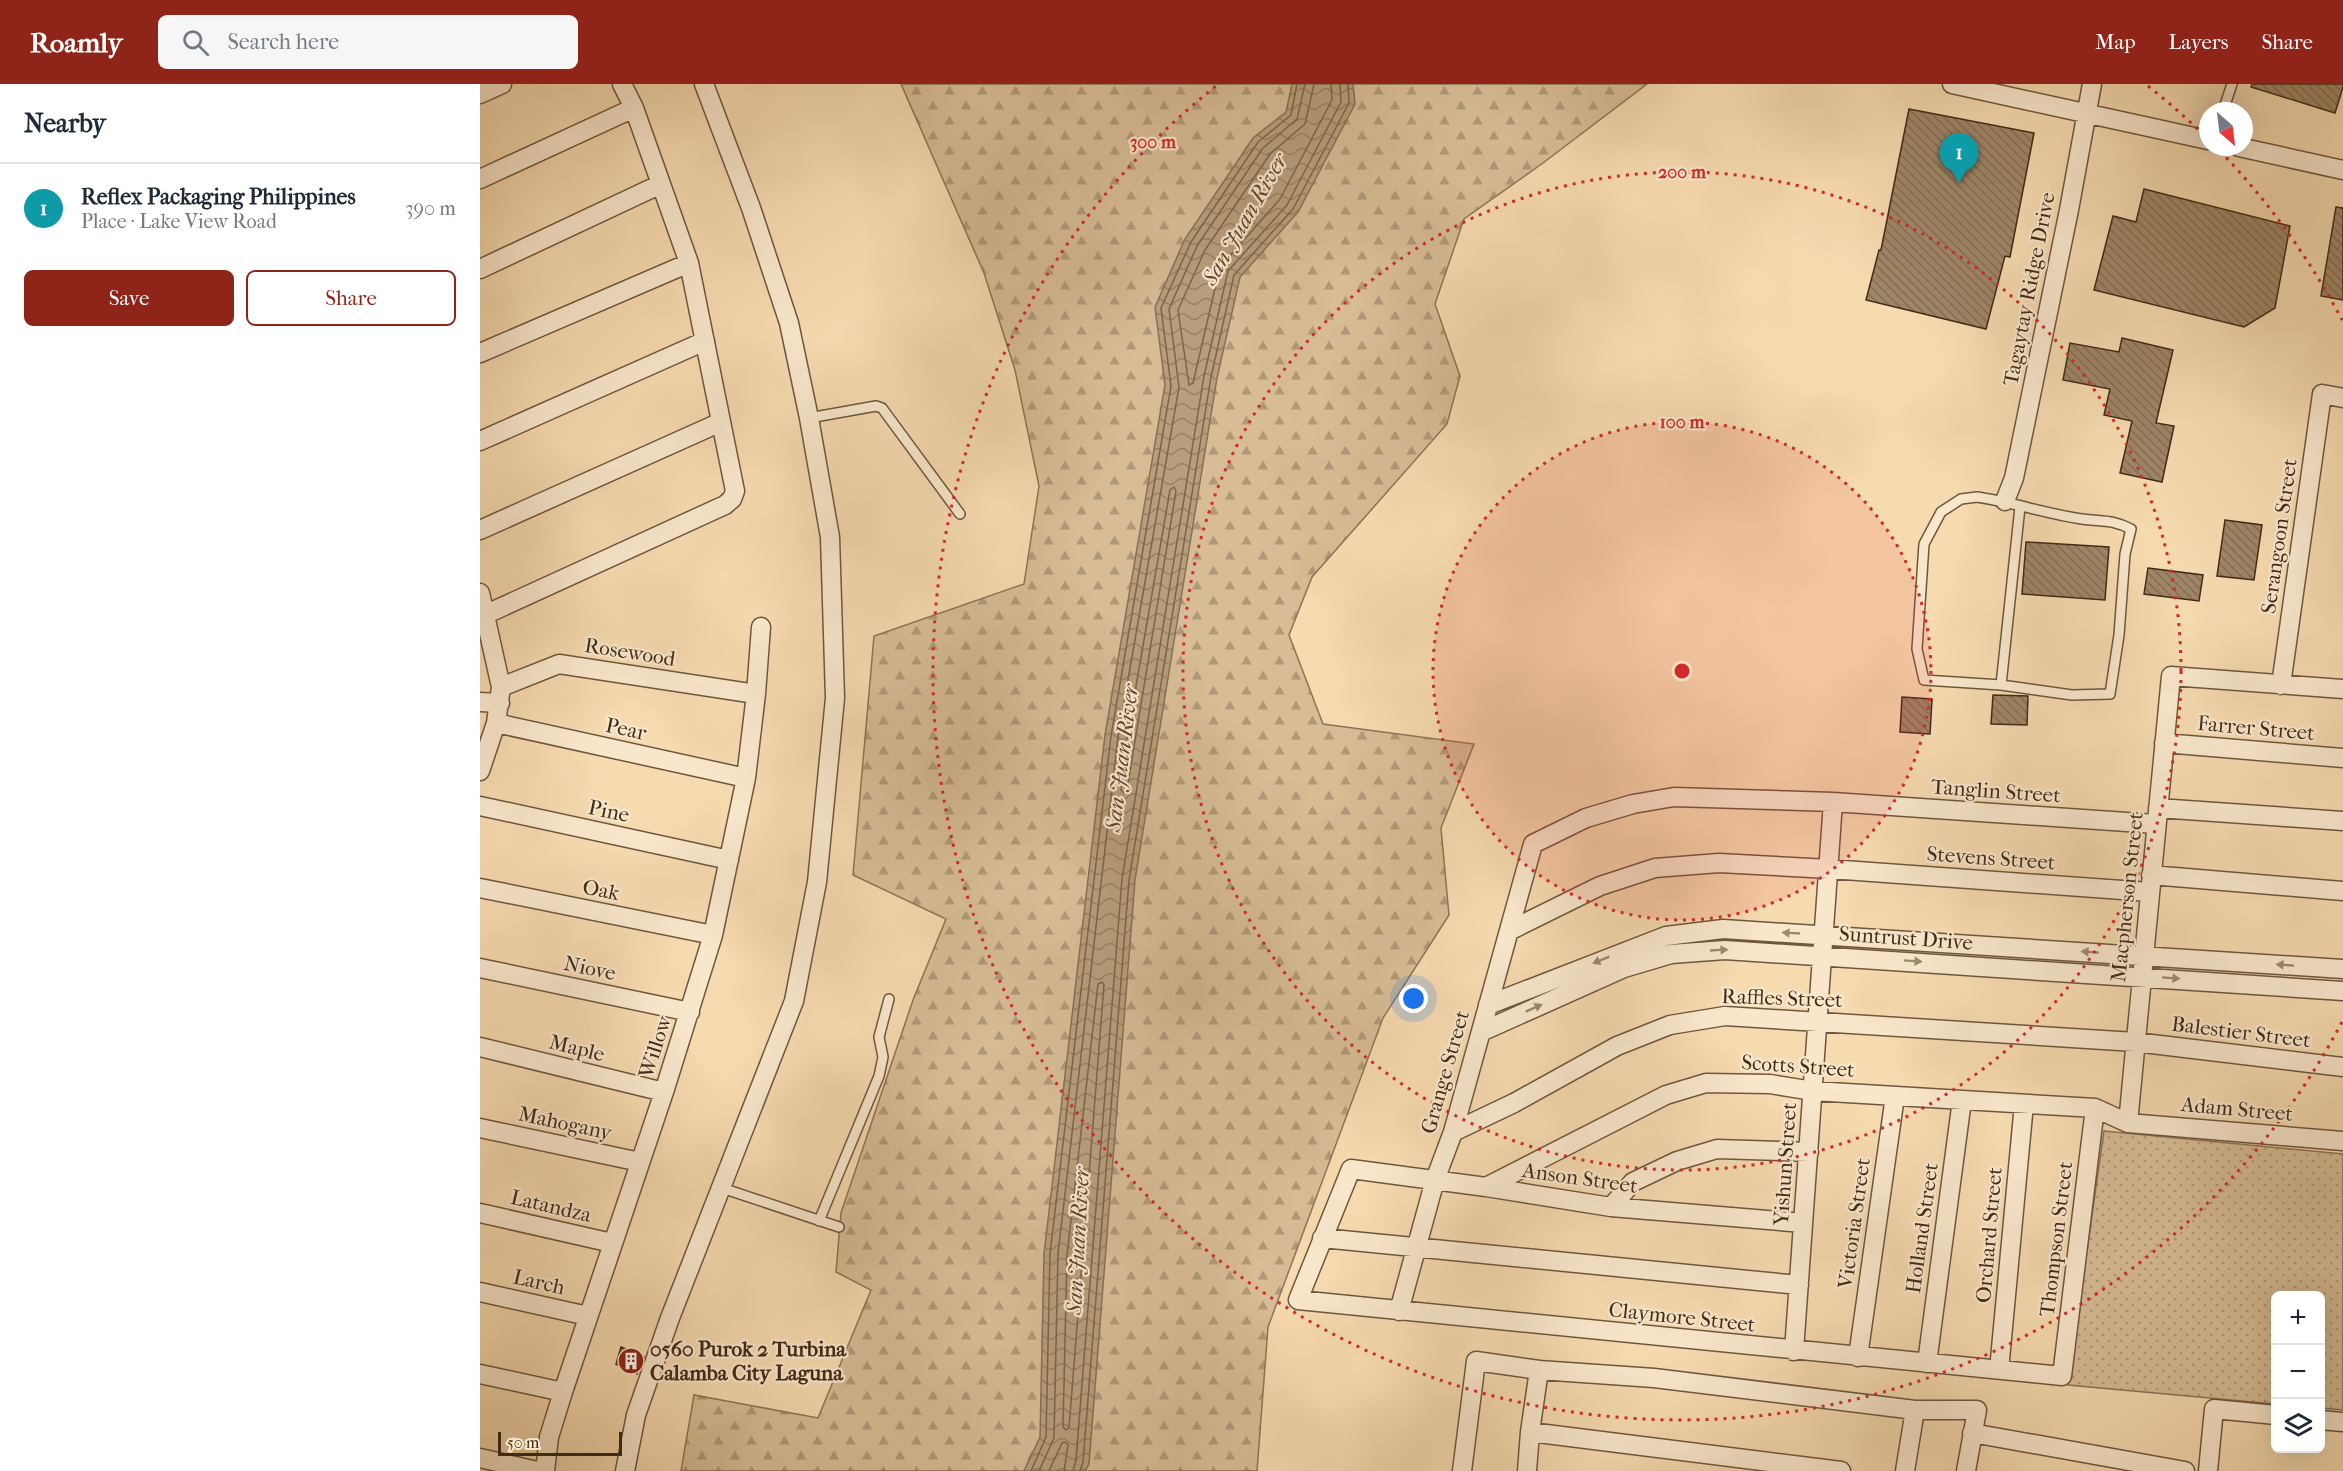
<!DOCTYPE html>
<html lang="en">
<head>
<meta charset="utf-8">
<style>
	body { margin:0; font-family:"IM FELL French Canon",serif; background:#f6f6f7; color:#1f2937 }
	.controls { position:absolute; right:18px; bottom:18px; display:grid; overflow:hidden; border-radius:9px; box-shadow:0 6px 24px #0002 }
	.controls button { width:54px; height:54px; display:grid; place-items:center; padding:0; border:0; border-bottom:2px solid #e0e1e3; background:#fff; color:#1f2937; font:30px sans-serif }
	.compass { position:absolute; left:1719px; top:18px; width:54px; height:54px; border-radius:50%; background:#fff; box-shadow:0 6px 24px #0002; rotate:152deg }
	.scale { position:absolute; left:18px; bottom:15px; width:124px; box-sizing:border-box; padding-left:6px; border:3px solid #402b17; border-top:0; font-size:16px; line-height:21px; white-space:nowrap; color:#402b17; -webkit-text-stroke:4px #f9e7cc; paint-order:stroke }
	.you { position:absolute; left:934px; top:915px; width:21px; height:21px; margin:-15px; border:4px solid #fff; border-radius:50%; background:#1a73e8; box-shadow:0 0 0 9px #1a73e833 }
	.badge { display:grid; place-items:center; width:39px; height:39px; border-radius:50%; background:#8f2418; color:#fff; font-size:20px; font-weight:700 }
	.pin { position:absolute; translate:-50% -50px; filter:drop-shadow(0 2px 3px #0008) }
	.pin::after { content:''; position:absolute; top:32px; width:21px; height:18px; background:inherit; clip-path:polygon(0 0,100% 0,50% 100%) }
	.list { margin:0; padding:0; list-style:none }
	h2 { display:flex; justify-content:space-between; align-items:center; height:78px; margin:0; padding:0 24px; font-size:26px }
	h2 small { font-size:20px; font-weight:400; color:#747a83 }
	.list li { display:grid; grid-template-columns:39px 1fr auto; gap:18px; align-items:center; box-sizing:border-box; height:90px; padding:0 24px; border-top:2px solid #e0e1e3 }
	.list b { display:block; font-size:22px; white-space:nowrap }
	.list p { margin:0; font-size:20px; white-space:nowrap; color:#747a83 }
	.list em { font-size:20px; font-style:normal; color:#747a83 }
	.actions { display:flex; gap:12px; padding:18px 24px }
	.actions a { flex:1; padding:14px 0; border:2px solid #8f2418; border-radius:9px; text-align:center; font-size:21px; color:#8f2418 }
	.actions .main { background:#8f2418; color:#fff }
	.icon { flex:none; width:33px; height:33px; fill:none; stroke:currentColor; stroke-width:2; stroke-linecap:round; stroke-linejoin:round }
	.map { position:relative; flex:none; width:1863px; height:1387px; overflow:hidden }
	header { display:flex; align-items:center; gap:36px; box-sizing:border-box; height:84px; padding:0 30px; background:#8f2418; color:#fff }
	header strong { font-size:28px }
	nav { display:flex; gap:33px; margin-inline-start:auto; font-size:21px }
	.search { width:420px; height:54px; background:#f6f6f7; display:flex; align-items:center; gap:15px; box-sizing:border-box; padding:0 21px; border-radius:9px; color:#747a83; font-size:22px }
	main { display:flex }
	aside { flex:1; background:#fff }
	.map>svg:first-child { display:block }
	.grass { fill:url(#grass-dots); stroke:#8c7456; stroke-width:1.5 }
	.forest { fill:url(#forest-firs); stroke:#8c7456; stroke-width:1.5 }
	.water { fill:url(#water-waves); stroke:#887054; stroke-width:1.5 }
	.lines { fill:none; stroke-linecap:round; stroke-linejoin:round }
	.shore { stroke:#7c644a; stroke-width:1.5 }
	.building { fill:url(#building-back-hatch); stroke:#402b17; stroke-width:1.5 }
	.lane-casing { stroke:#6e573d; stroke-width:12 }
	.street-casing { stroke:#6e573d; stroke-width:21 }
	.lane { stroke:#f9e7cc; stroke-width:9 }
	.street { stroke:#f9e7cc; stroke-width:18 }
	.oneway { fill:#9c8972 }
	.ring { fill:none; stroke:#d62828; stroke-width:3; stroke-dasharray:3 6 }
	.labels { text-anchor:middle; stroke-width:4.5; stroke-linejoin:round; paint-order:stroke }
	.street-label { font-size:21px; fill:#402b17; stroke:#f9e7cc }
	.poi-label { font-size:21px; font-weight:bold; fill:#402b17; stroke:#f9e7cc; text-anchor:start }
	.water-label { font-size:22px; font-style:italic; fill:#5e4830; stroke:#f9e7cc }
	.centre { fill:#d62828; stroke:#f9e7cc; stroke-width:3 }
	.ring-label { font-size:18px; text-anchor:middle; font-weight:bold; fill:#d62828; stroke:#f9e7cc; stroke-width:4.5; stroke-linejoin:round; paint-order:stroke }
</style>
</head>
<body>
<header>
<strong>Roamly</strong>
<div class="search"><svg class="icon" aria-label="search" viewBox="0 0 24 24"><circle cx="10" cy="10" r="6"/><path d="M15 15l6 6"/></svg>Search here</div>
<nav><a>Map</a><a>Layers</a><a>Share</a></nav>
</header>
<main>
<aside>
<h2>Nearby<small></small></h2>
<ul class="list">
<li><span class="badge" style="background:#0f9aa8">1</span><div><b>Reflex Packaging Philippines</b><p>Place · Lake View Road</p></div><em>390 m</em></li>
</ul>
<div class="actions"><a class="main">Save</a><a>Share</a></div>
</aside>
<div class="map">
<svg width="1863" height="1387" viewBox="0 0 1863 1387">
	<defs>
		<pattern id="grass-dots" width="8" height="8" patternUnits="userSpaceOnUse" patternTransform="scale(1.5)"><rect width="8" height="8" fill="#d7bc96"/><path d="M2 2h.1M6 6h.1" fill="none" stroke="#b09979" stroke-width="1.8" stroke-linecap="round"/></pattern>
		<pattern id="forest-firs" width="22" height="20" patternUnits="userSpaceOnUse" patternTransform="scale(1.5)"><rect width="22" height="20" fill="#d7bc96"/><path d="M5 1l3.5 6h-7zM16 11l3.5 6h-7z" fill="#b09979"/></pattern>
		<pattern id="water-waves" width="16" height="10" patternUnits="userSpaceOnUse" patternTransform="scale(1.5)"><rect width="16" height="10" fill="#b89e7c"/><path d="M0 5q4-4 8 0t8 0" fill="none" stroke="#978165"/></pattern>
		<pattern id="building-back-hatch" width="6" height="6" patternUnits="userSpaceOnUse" patternTransform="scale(1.5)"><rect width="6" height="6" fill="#9f8667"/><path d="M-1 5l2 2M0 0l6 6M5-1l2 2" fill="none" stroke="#836e54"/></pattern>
	</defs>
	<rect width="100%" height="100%" fill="#f6dab0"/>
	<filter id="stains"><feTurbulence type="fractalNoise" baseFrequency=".00333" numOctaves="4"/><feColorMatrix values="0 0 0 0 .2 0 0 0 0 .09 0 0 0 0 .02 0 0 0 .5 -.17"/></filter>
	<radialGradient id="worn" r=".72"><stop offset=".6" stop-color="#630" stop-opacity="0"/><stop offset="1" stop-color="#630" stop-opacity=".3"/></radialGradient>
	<path class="grass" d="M1624,1047L1863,1070V1326L1841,1324L1840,1212H1796L1795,1320L1588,1301Z"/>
	<path class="forest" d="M421,0H1167L1063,79L984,135L955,220L980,292L967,340L832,493L809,551L843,640L994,660L961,744L969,831L903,934L788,1243L777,1387H201L214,1311L338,1334L391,1206L356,1188L361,1129L433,916L466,835L373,791L394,552L544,500L559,402L535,286L504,189Z"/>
	<path class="water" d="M812,0H873L875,20L818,128L760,193L737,294L655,796L609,1380L605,1387H544L560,1353L564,1170L625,651L685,301L675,223L705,155L773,54L806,28Z"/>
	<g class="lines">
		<path class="shore" d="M834,0L825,40L790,70L725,166L698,226L709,301L713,299L740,183L800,115L852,16L851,0
			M694,403L696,407L647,706L644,709L641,706L647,654L690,406Z
			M622,898L624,901L589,1344L586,1346L583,1343L587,1171L618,900Z
			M551,1387L566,1353L570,1170L631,652L691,302L681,224L711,158L778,58L811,31L817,0
			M559,1387L574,1354L578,1170L638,653L699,303L689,225L717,162L783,64L817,35L825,0
			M569,1387L582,1359L585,1358L588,1361L584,1387
			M593,1387L596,1376L642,795L724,292L748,187L807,121L861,18L860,0
			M600,1387L603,1378L649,796L731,293L754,191L813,125L869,19L868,0"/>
	</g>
	<path class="building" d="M1772,0H1863V3L1855,29L1771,3Z
		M1429,25L1554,49L1530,173L1525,172L1506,245L1386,216L1399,166H1401Z
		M1664,105L1810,142L1795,224L1764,243L1614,206L1633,132L1656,138Z
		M1856,123L1863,124V216L1841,212Z
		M1642,254L1693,266L1676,339L1694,342L1682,398L1640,389L1652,337L1624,331L1630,305L1583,296L1590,259L1639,268Z
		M1745,436L1782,441L1774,496L1737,492Z
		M1546,458L1629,463L1625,516L1542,510Z
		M1668,484L1723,491L1719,517L1664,510Z
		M1513,611L1548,612L1547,641L1511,640Z
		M1422,613L1452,615L1450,650L1420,648Z
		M141,1263L164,1273L157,1290L136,1280Z"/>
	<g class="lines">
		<defs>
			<path id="lane" d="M1743,27L1752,0
				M329,334L396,322L402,324L480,430
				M1497,413C1533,418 1566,430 1602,435C1622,438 1631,435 1651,445L1645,470L1639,551L1630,610L1592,611L1521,601L1444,596L1437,565L1444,460L1461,428L1481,415Z
				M1521,601L1540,423
				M242,1104L359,1143
				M339,1137L399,992L403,973L399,953L409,915"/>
			<path id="street" d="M1472,0L1728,56
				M0,10L22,0
				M1759,63L1863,86
				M0,95L154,24
				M0,185L181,100
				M0,269L209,179
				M0,357L225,257
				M1525,417L1534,394L1589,126L1612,0
				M0,446L241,338
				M0,509L21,603L16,639L0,687
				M0,533L245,421L252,415L255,407L209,179L154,24L142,0
				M1801,601L1842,310L1863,314
				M21,603L79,580L276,610
				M0,618L20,619
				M16,639L266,694
				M1684,659L1863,674
				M0,722L249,776
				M1678,724L1863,737
				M1671,791L1863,807
				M0,804L233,851
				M1029,847L1120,802L1175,784L1239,779L1350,785L1670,808
				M0,884L210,928
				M1008,921L1186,852L1243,845L1863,885
				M1001,948L1144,884L1191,870L1245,866L1863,907
				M0,963L184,1008
				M1648,1039L1691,592L1863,605
				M0,1044L160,1078
				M973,1048L1034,1019L1137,962L1190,941L1245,932L1655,958L1863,983
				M1006,1103L1186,1011L1226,999L1290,1000L1333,1007L1615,1024L1648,1039L1863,1057
				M1131,1123L1153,1098L1197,1077L1237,1065L1329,1068
				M0,1129L132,1159
				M1323,1139L1131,1123L1006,1103L871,1085L818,1216L1582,1292L1615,1024
				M842,1154L1319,1201
				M0,1208L108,1232
				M919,1227L955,1096L973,1048L1053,760L1106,734L1153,720L1194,713L1353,718L1676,740
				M1314,1267L1353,718
				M1378,1273L1415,1012
				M1447,1279L1482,1016
				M1519,1286L1544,1020
				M0,1290L83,1308
				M1840,1336L1863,1338
				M1050,1348L1361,1387
				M1492,1349L1705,1387
				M0,1374L57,1387
				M65,1387L69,1353L83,1308L184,1008L233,851L266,694L276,610L281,543
				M145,1387L156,1331L190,1234L314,917L337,798L355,614L350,453L329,334L309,239L271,124L224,0
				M982,1387L996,1277L1059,1286
				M1047,1387L1050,1348L1059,1286L1174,1294L1435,1326H1497L1486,1387
				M1425,1387L1435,1326
				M1728,1387L1734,1325L1796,1331"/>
		</defs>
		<use href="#lane" class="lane-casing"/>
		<use href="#street" class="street-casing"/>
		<use href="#lane" class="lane"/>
		<use href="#street" class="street"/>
	</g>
	<defs><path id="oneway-solid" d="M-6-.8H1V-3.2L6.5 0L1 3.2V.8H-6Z" transform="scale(1.5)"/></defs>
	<g class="oneway">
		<use href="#oneway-solid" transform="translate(1311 849) rotate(-177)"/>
		<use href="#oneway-solid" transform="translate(1239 866) rotate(-3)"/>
		<use href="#oneway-solid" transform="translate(1610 868) rotate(-176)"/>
		<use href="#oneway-solid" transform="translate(1121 876) rotate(158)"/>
		<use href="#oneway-solid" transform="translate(1433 877) rotate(4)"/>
		<use href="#oneway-solid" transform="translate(1805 881) rotate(-176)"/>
		<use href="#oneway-solid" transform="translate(1691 894) rotate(4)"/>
		<use href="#oneway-solid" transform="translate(1054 924) rotate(-24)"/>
	</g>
	<circle cx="1202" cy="587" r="249" fill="#d62828" fill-opacity=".12"/>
	<g class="ring">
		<circle cx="1202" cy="587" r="249"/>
		<circle cx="1202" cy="587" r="499"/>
		<path d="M1862 938A748 748 0 1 1 736 2M1668 2A748 748 0 0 1 1726 53M1740 67A748 748 0 0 1 1862 236"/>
	</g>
	<defs>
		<symbol id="building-disc" viewBox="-11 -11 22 22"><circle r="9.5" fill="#8f2418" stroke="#f9e7cc"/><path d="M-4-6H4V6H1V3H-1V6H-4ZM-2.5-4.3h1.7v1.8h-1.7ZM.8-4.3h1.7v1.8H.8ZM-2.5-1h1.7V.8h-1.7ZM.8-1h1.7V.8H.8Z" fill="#fff"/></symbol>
	</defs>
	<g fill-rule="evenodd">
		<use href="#building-disc" x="136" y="1262" width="30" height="30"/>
	</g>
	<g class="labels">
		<g class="street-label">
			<text transform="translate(1549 205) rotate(-79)" y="7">Tagaytay Ridge Drive</text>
			<text transform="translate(1799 452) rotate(-82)" y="7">Serangoon Street</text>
			<text transform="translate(150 568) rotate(9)" y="7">Rosewood</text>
			<text transform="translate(1776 644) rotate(5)" y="7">Farrer Street</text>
			<text transform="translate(146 645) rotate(12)" y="7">Pear</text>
			<text transform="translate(1516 707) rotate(4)" y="7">Tanglin Street</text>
			<text transform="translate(129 727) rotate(12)" y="7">Pine</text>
			<text transform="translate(1511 774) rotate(4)" y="7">Stevens Street</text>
			<text transform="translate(121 806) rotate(11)" y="7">Oak</text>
			<text transform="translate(1647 813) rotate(-84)" y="7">Macpherson Street</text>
			<text transform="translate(1426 854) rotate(4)" y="7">Suntrust Drive</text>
			<text transform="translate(110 884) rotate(12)" y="7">Niove</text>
			<text transform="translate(1302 914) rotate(2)" y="7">Raffles Street</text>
			<text transform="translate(1761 948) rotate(7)" y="7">Balestier Street</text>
			<text transform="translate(175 963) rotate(-72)" y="7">Willow</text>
			<text transform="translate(97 964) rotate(14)" y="7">Maple</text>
			<text transform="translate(1318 982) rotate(4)" y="7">Scotts Street</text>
			<text transform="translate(965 988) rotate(-74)" y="7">Grange Street</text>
			<text transform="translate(1757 1025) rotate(5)" y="7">Adam Street</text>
			<text transform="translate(85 1039) rotate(12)" y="7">Mahogany</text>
			<text transform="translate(1305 1080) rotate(-86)" y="7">Yishun Street</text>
			<text transform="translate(1100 1094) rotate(8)" y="7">Anson Street</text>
			<text transform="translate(71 1122) rotate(13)" y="7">Latandza</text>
			<text transform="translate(1374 1139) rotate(-82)" y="7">Victoria Street</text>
			<text transform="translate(1442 1144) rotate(-82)" y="7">Holland Street</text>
			<text transform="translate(1509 1151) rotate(-85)" y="7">Orchard Street</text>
			<text transform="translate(1576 1155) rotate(-83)" y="7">Thompson Street</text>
			<text transform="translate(59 1198) rotate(13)" y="7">Larch</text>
			<text transform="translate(1202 1233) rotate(6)" y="7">Claymore Street</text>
		</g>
		<g class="poi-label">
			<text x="170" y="1272">0560 Purok 2 Turbina<tspan x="170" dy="24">Calamba City Laguna</tspan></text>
		</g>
		<g class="water-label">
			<text transform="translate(764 135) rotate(-60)" y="8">San Juan River</text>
			<text transform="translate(641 674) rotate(-83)" y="8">San Juan River</text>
			<text transform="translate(597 1157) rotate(-87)" y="8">San Juan River</text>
		</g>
	</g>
	<circle cx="1202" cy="587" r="9" class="centre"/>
	<g class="ring-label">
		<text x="673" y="64">300 m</text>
		<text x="1202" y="94">200 m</text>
		<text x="1202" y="344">100 m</text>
	</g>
	<rect width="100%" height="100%" filter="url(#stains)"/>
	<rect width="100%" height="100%" fill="url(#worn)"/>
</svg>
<div class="controls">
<button>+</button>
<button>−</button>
<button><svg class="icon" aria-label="layers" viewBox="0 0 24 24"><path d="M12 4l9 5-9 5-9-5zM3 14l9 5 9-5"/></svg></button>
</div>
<svg class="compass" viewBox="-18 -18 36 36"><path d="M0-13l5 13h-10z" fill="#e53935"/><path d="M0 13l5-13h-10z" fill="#747a83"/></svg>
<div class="scale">50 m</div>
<div class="you"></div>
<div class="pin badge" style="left:1479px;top:99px;background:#0f9aa8">1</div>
</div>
</main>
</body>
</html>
